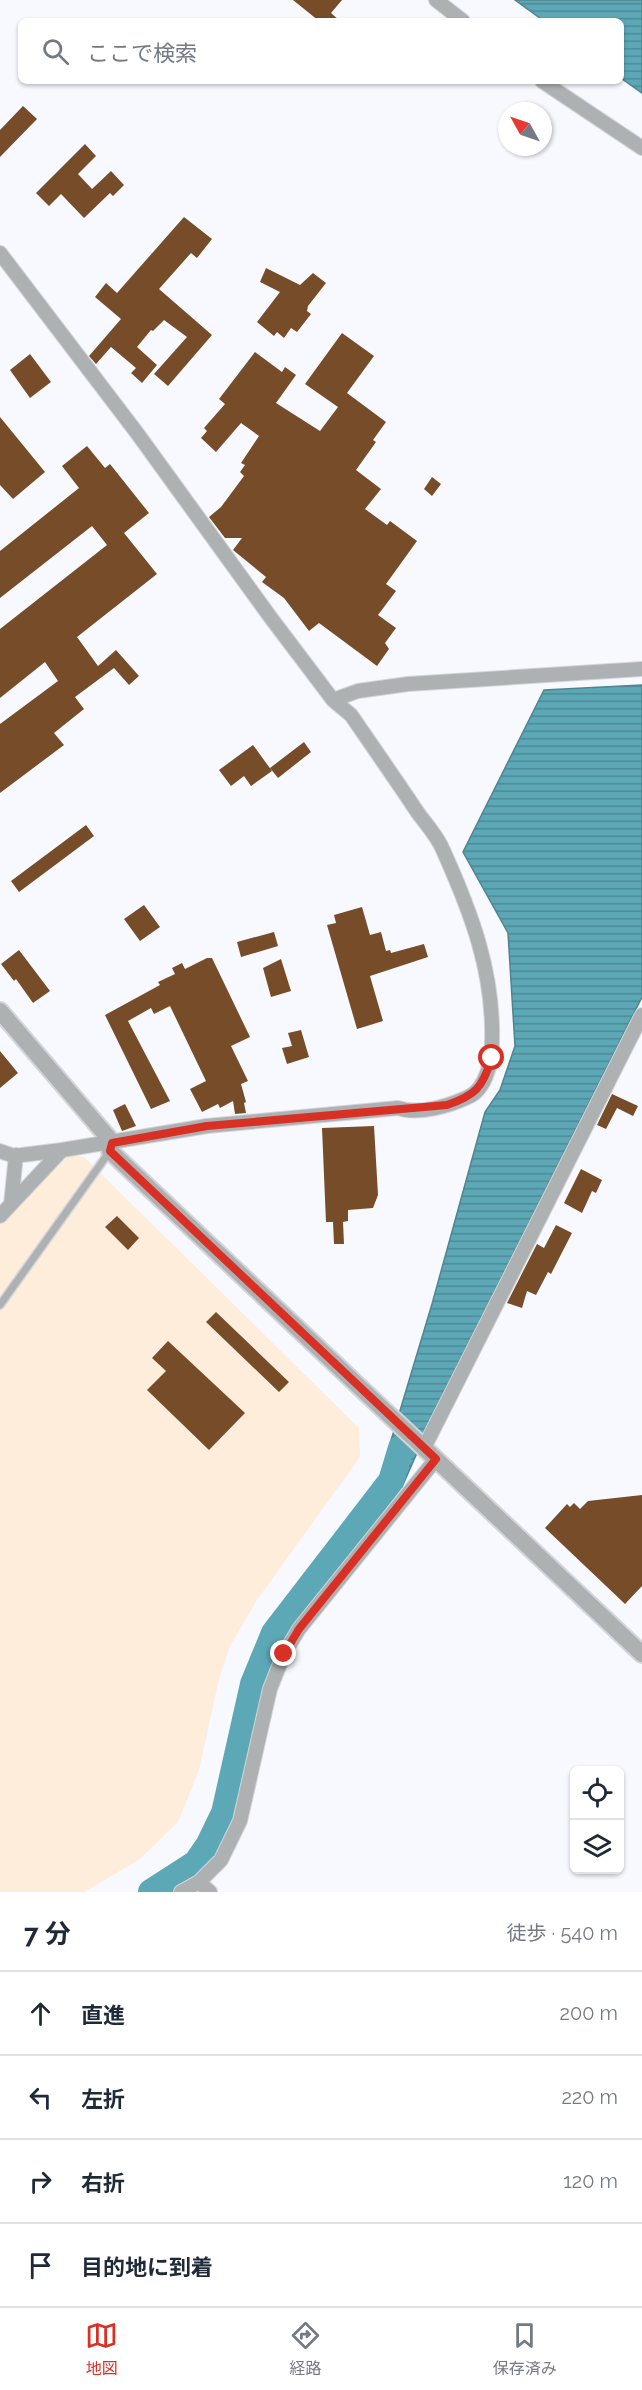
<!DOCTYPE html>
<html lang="ja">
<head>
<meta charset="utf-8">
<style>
	body { margin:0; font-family:Raleway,"Noto Sans JP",sans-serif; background:#f6f6f7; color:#1f2937 }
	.controls { position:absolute; right:18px; bottom:18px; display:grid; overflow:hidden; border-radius:9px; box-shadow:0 2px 4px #0004 }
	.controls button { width:54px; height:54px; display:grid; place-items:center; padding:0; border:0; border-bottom:2px solid #e0e1e3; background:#fff; color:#1f2937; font:30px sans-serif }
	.compass { position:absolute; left:498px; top:102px; width:54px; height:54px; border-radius:50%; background:#fff; box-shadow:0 2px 4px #0004; rotate:310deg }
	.stop { position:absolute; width:18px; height:18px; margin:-14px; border:4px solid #d93025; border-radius:50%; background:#fff }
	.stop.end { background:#d93025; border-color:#fff; box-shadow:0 2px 6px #0008 }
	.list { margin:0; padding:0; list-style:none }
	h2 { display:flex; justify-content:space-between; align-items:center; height:78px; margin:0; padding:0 24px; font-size:26px }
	h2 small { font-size:20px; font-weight:400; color:#747a83 }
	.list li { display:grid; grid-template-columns:39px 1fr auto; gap:18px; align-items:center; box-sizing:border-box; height:84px; padding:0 24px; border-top:2px solid #e0e1e3 }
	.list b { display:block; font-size:22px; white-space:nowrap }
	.list em { font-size:20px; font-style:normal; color:#747a83 }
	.icon { flex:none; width:33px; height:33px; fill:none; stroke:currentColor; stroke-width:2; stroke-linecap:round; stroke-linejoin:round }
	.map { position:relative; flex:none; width:642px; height:1892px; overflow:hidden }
	.search { position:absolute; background:#fff; box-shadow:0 2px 4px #0004; left:18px; right:18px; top:18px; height:66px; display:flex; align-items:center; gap:15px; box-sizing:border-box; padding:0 21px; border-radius:9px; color:#747a83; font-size:22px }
	.sheet { height:414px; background:#fff }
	nav { display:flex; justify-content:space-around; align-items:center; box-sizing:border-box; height:84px; border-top:2px solid #e0e1e3; background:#fff; font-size:16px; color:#747a83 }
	nav a { display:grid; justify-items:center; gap:3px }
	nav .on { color:#d93025 }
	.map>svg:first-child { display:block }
	.industrial { fill:#fdedda }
	.water { fill:url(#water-rules); stroke:#50858f; stroke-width:1.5 }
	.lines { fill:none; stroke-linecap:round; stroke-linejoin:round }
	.river { stroke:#5da8b6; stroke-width:26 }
	.building { fill:#774c28 }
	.service-casing { stroke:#d4d5da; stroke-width:10 }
	.minor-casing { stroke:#d4d5da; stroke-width:16 }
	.tertiary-casing { stroke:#d4d5da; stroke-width:20 }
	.service { stroke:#adb1b2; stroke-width:7 }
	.minor { stroke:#adb1b2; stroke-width:14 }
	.tertiary { stroke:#adb1b2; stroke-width:16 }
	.route { stroke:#d93025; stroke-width:8 }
</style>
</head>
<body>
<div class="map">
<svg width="642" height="1892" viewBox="0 0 642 1892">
	<defs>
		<pattern id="water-rules" width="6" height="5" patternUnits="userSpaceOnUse" patternTransform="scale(1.5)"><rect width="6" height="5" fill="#5da8b6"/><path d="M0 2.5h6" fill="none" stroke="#4d8995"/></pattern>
	</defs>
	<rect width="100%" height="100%" fill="#f8f9fe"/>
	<path class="industrial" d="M67,1154L84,1157L359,1428L360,1457L257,1600L230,1646L219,1679L199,1770L178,1822L140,1859L84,1892H0V1223Z"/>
	<path class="water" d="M515,0H642V93L621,78V21H544Z
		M642,685V997L443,1394L402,1487L381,1474L432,1304L485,1112L500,1090L515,1046L508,933L463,852L544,690Z"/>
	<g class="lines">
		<path class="river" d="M151,1892L196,1863L209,1844L224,1813L253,1684L274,1633L391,1481L401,1448"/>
	</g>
	<path class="building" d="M293,0H342L331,13L340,21H319Z
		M23,106L37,119L0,157V130Z
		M85,144L96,156L78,174L92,189L111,171L124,185L113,196L110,193L84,218L61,194L49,206L36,193Z
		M184,217L212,239L197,258L191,253L159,289L212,335L168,386L154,374L187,337L164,320L153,331L151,330L137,347L157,365L142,383L131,373L136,368L111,347L96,364L89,356L121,319L95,297L106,283L117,293Z
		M266,268L300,285L313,273L326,283L308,306L307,311L311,314L297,332L291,328L284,338L277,332L274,336L257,322L280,292L260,282Z
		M342,333L374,356L347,393L386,422L373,440L376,442L356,470L381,489L365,509L387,525L390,521L417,541L386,584L396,591L378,615L396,628L385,643L389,649L377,666L319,623L309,631L284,598L262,582L266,577L233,550L242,538H225L209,517L221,507L244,476L240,472L245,465L241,463L259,436L241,423L216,452L201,438L207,431L204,428L225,404L219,399L255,352L282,372L285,367L296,375L276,403L320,431L338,407L305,384Z
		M30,354L51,382L30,398L10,370Z
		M0,417L45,472L13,499L0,485Z
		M87,446L105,468L110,464L149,513L124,533L157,574L77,637L98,666L116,650L139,676L129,685L114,668L75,697L84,709L54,733L64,745L0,793V724L58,681L45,662L0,698V629L107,545L92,526L0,598V551L79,488L62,466Z
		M432,477L441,484L432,496L424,489Z
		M304,742L311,752L278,778L270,768Z
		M253,745L272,771L251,786L244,776L231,786L219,770Z
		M86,825L94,836L19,892L11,881Z
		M144,905L160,927L140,941L124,919Z
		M362,907L370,935L381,932L386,951L390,950L391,953L424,944L428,957L370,976L383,1021L357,1029L327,925L336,923L334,915Z
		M274,932L278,946L241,957L237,942Z
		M19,950L50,991L33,1003L16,979L14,981L1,964Z
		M207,958H212L250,1037L231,1046L248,1081L241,1084L246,1102L244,1103L246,1113L235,1114L233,1101L220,1108L218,1104L202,1112L190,1089L206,1081L170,1006L154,1014L151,1008L128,1021L170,1101L151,1109L105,1015L160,985L158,982L175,974L172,968L182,963L185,969Z
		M281,959L291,991L271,997L263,968Z
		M301,1030L309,1057L287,1064L282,1048L292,1046L288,1033Z
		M0,1051L18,1073L0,1088Z
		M612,1094L638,1106L633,1116L617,1108L606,1129L597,1125Z
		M125,1104L136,1126L122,1131L113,1110Z
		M374,1126L378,1195L373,1208L348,1210V1221L343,1222L344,1244H334L333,1222H326L322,1128Z
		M581,1169L602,1180L596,1193L592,1191L582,1213L564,1203Z
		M117,1216L139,1238L128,1250L105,1227Z
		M556,1225L572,1233L551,1274L548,1272L536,1295L527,1291L522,1308L507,1303L537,1244L544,1248Z
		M216,1312L289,1382L279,1392L206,1322Z
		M168,1341L245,1413L209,1450L147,1390L166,1371L152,1358Z
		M642,1495V1586L625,1604L545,1528L567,1504L570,1507L574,1503L580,1509L588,1501Z"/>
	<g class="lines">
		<defs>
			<path id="service" d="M0,1305L110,1151"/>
			<path id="minor" d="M436,0L463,21
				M542,81L642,148
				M0,253L137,433L271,618L333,700L351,715C373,747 396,780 418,813C426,824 438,837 443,850C471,912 494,972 492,1042C492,1059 487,1089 468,1097C449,1106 419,1115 398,1108L207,1126L62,1150L0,1216
				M333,700L358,691L408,684L642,669
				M0,1151L14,1156L62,1150
				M11,1204L16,1155
				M424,1448L642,1015
				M199,1882L221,1860L240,1821L270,1689L284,1654L299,1629L436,1459
				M181,1892L199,1882L210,1892"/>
			<path id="tertiary" d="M0,1011L112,1142L110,1151L642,1654"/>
		</defs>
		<use href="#service" class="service-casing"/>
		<use href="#minor" class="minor-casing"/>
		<use href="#tertiary" class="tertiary-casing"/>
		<use href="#service" class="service"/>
		<use href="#minor" class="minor"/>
		<use href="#tertiary" class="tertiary"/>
	</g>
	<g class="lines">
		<path class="route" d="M284,1654L299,1629L436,1459L110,1151L112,1143L207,1126L447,1105C476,1095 482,1088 492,1058"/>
	</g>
</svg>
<div class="controls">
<button><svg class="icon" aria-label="locate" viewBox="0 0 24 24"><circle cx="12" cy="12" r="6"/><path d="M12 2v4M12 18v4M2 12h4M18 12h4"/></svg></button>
<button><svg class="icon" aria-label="layers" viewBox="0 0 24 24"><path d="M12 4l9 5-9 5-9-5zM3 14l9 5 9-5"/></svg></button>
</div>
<svg class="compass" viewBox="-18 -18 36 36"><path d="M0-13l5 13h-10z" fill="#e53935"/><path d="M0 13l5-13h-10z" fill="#747a83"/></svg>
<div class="stop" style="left:492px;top:1058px"></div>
<div class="stop end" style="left:284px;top:1654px"></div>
<div class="search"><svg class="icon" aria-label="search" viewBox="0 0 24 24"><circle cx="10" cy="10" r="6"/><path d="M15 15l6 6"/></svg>ここで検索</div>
</div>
<section class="sheet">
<h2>7 分<small>徒歩 · 540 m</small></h2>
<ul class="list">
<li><svg class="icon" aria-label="ahead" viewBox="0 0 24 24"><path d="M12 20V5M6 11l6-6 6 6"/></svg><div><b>直進</b></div><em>200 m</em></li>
<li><svg class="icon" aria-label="left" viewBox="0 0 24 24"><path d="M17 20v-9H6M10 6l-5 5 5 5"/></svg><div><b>左折</b></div><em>220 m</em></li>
<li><svg class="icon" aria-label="right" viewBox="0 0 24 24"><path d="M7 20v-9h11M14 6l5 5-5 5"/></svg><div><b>右折</b></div><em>120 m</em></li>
<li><svg class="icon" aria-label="arrive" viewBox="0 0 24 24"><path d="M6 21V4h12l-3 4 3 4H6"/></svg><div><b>目的地に到着</b></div></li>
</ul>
</section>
<nav>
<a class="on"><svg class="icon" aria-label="map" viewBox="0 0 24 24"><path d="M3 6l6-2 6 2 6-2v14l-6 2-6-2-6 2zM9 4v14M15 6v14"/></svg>地図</a>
<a><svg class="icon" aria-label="directions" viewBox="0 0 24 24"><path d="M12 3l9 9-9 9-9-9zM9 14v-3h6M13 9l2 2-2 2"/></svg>経路</a>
<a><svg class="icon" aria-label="saved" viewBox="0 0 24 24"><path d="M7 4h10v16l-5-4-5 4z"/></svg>保存済み</a>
</nav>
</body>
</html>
